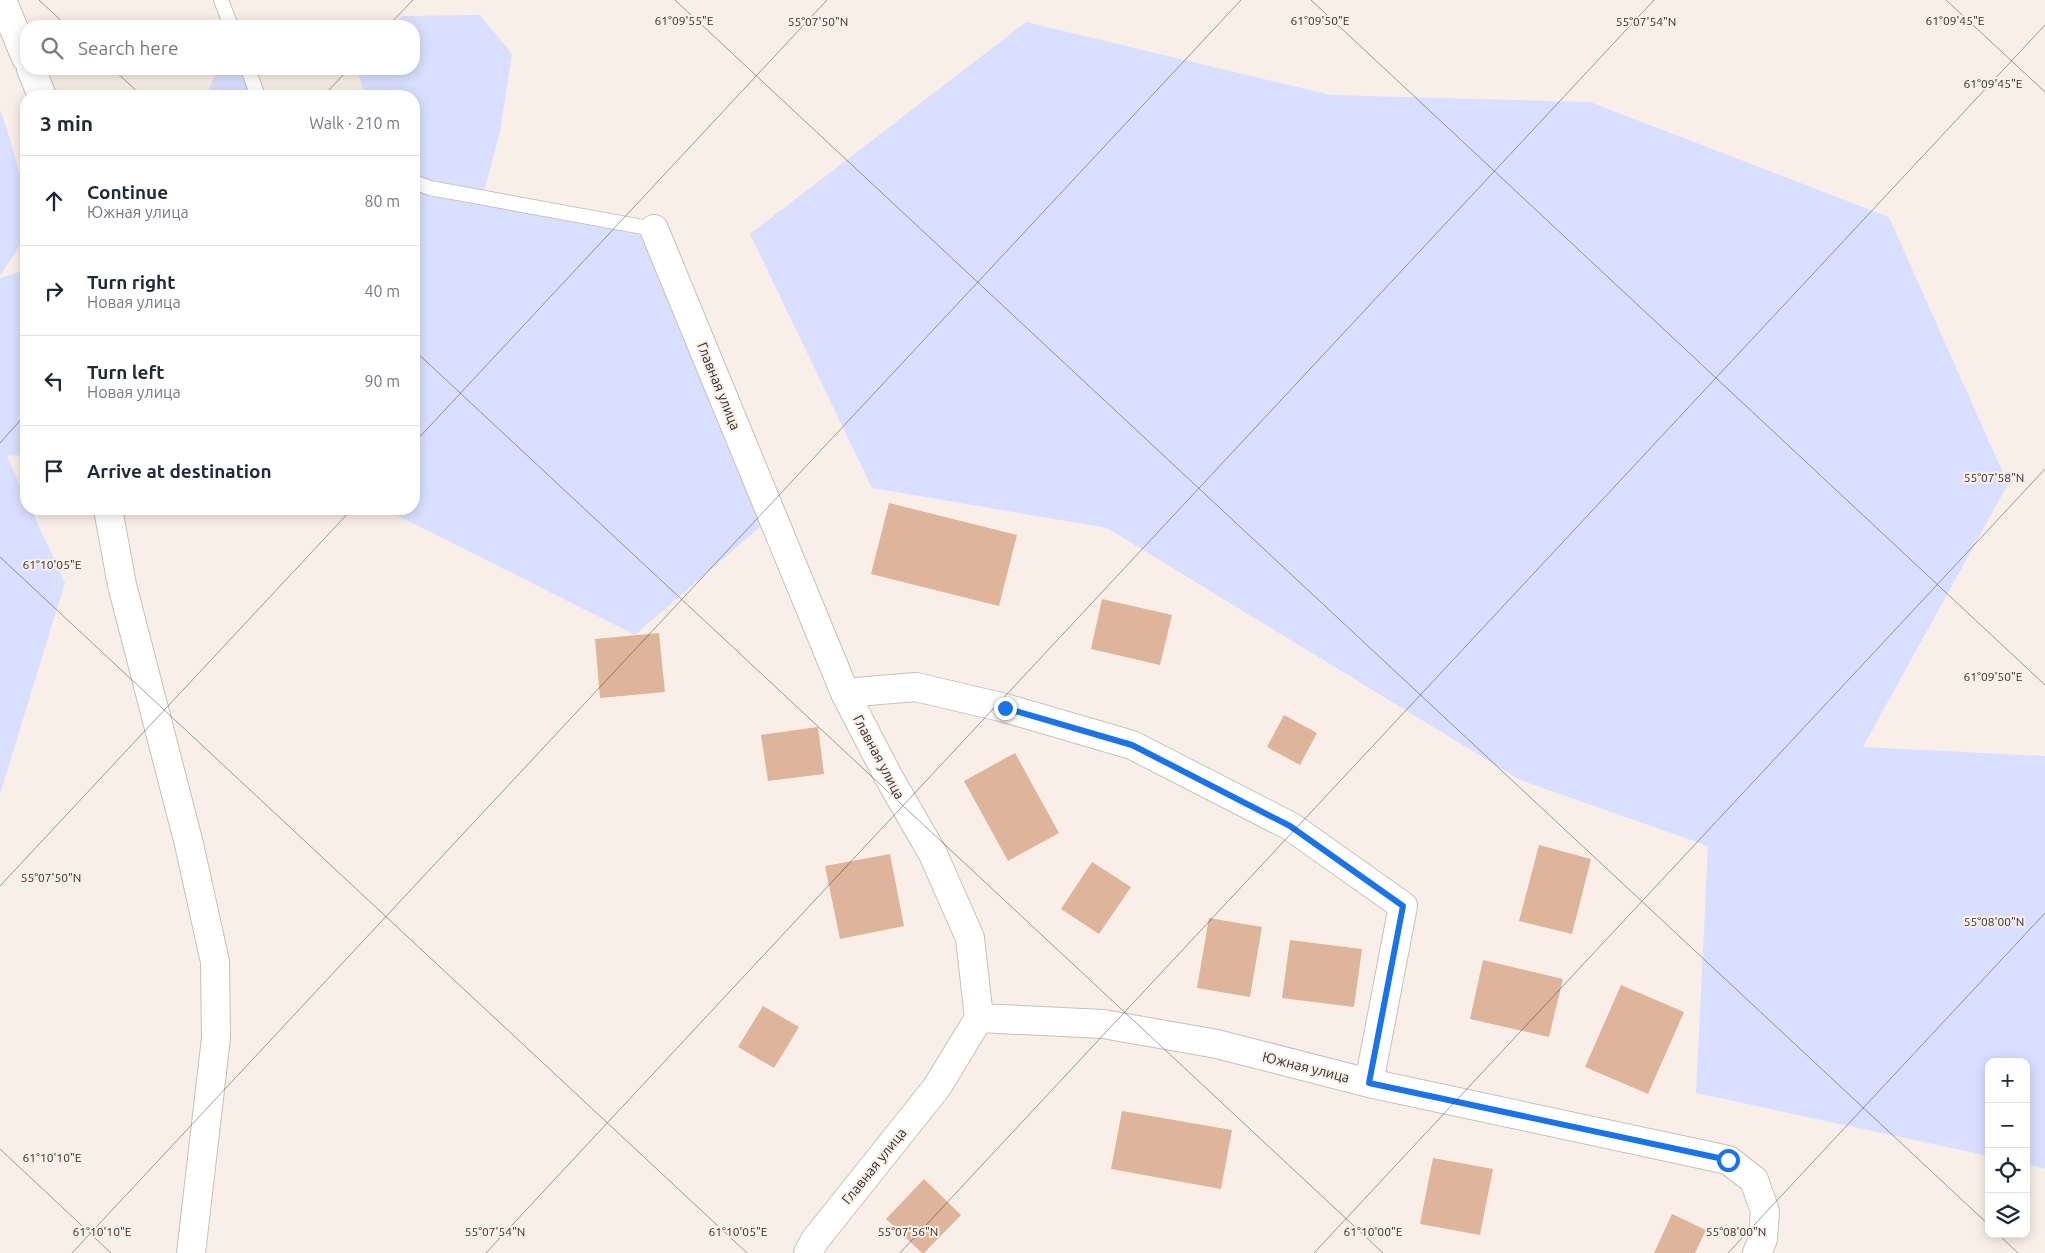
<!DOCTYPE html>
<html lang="en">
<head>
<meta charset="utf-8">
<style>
	body { margin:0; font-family:Ubuntu,sans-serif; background:#f2f2f3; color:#1f2937 }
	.controls { position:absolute; right:15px; bottom:15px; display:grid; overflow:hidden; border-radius:10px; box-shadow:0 2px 12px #0003 }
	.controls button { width:45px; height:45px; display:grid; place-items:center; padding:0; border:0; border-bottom:1px solid #e0e1e3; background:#fff; color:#1f2937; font:25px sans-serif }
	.stop { position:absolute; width:15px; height:15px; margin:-11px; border:4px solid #1a73e8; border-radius:50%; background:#fff }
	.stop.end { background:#1a73e8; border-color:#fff; box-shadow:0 1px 5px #0008 }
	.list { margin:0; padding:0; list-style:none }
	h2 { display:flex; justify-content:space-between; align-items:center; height:65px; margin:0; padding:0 20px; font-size:21px }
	h2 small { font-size:16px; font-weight:400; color:#747a83 }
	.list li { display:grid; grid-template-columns:32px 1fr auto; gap:15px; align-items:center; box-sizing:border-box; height:90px; padding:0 20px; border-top:1px solid #e0e1e3 }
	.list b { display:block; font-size:19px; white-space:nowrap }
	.list p { margin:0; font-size:16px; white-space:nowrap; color:#747a83 }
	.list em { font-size:16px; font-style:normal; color:#747a83 }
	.icon { flex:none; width:28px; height:28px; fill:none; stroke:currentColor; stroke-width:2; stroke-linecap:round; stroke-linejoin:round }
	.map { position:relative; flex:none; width:2045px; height:1253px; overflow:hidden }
	.search { position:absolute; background:#fff; box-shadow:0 2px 12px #0003; left:20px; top:20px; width:400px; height:55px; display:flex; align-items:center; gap:12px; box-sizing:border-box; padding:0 18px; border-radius:20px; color:#747a83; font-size:19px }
	.panel { position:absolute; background:#fff; box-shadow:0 2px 12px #0003; left:20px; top:90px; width:400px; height:425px; border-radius:20px }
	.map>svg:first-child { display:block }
	.green { fill:#d9e0ff }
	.building { fill:#deb49a }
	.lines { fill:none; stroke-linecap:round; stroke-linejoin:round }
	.lane-casing { stroke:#cabfb8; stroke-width:16 }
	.street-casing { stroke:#cabfb8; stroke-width:30 }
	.lane { stroke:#fff; stroke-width:14 }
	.street { stroke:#fff; stroke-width:28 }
	.route { stroke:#1a73e8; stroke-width:6 }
	.ticks { fill:none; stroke:#342f2d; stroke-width:1; stroke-opacity:0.45 }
	.labels { text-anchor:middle; stroke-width:4; stroke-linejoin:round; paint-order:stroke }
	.street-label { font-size:14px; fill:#342f2d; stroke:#faefe8 }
	.ticks-label { font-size:12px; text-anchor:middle; fill:#342f2d; stroke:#faefe8; stroke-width:4; stroke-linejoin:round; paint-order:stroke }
</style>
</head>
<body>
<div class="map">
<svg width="2045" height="1253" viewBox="0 0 2045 1253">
	<rect width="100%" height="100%" fill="#faefe8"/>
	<path class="green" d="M480,15L512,54L500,132L482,200L622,216L667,266L761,526L635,635L384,509H414V96H366L356,69H414V26H393L402,16Z
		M1026,22L1331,95L1590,102L1889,217L2008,484L1863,747L2045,756V1169L2026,1164V1062H1989V1156L1696,1093L1708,846L1520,780L1107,528L872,488L750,234Z
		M218,69H252L268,96H206Z
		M0,110C9,133 32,209 26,232C23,244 7,264 0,276Z
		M26,270V455L7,456L26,499V509H31L65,583L0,794V278Z"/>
	<path class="building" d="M889,503L1017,535L999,606L871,574Z
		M1102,599L1172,615L1160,665L1091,649Z
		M659,633L665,692L600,698L595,639Z
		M1284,715L1317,733L1300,765L1267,747Z
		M818,727L824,774L768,781L761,735Z
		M1015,753L1059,833L1008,861L964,781Z
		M1539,845L1591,859L1572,934L1519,921Z
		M890,854L904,926L840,939L825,866Z
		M1092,862L1131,887L1099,934L1061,909Z
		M1209,918L1262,927L1250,997L1197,988Z
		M1290,940L1362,949L1354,1007L1282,998Z
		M1483,960L1563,979L1549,1037L1470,1019Z
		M1621,985L1684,1012L1648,1094L1585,1067Z
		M763,1006L799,1027L774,1068L738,1047Z
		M1122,1111L1232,1130L1221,1189L1111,1169Z
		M1433,1158L1493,1169L1480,1235L1420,1224Z
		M924,1179L961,1215L924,1253H922L886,1219Z
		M1672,1214L1706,1230L1695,1253H1654Z"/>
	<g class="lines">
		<defs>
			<path id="lane" d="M221,0L231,26
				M248,69L258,96
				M414,182L430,188L654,229"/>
			<path id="street" d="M2,0L26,58
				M31,69L42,96
				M654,229L845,693L888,776L933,854L970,938L979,1018L937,1087L815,1240L808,1253
				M108,509L122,585L189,844L215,962L216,1038L191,1253
				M845,693L916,687L1005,708L1132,745L1290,826L1403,906L1369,1083
				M979,1018L1103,1024L1217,1044L1369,1083L1728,1160L1754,1180L1765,1211L1763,1239L1757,1253"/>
		</defs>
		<use href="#lane" class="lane-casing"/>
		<use href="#street" class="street-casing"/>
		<use href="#lane" class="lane"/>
		<use href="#street" class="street"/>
	</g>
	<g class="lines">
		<path class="route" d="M1005,708L1132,745L1290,826L1403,906L1369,1083L1728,1160"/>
	</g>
	<path class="ticks" d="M39,0L67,26M675,0L1989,1225M1311,0L2045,685M1946,0L2045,92M388,26L413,0M113,69L142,96M323,96L349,69M414,350L1383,1253M0,443L26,414M414,443L827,0M0,557L747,1253M0,886L352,509M0,1149L111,1253M1998,1234L2018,1253M72,1253L1241,0M486,1253L1654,0M900,1253L2045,25M1314,1253L2045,469M1728,1253L2045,913"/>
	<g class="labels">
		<g class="street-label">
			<text transform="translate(719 386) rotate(68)" y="5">Главная улица</text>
			<text transform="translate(879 757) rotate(62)" y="5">Главная улица</text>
			<text transform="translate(1306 1067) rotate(14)" y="5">Южная улица</text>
			<text transform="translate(874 1166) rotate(-51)" y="5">Главная улица</text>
		</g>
	</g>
	<g class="ticks-label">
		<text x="684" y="25">61°09'55"E</text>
		<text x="1320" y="25">61°09'50"E</text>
		<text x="1955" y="25">61°09'45"E</text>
		<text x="818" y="26">55°07'50"N</text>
		<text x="1646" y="26">55°07'54"N</text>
		<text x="1993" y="88">61°09'45"E</text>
		<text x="1994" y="482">55°07'58"N</text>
		<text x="52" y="569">61°10'05"E</text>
		<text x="1993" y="681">61°09'50"E</text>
		<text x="51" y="882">55°07'50"N</text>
		<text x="1994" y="926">55°08'00"N</text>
		<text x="52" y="1162">61°10'10"E</text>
		<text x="495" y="1236">55°07'54"N</text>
		<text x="908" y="1236">55°07'56"N</text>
		<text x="1736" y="1236">55°08'00"N</text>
		<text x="102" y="1236">61°10'10"E</text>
		<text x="738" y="1236">61°10'05"E</text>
		<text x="1373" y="1236">61°10'00"E</text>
	</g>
</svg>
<div class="controls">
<button>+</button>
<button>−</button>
<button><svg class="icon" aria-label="locate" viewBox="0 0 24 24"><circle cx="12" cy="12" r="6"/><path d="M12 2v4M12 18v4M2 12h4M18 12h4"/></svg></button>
<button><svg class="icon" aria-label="layers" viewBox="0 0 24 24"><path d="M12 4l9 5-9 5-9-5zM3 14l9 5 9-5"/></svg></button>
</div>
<div class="stop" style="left:1728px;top:1160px"></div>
<div class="stop end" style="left:1005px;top:708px"></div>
<div class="search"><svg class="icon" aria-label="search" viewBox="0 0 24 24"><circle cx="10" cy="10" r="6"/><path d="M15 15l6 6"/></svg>Search here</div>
<section class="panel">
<h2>3 min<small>Walk · 210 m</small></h2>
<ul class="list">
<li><svg class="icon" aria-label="ahead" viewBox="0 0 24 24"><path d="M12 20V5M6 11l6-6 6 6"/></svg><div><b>Continue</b><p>Южная улица</p></div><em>80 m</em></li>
<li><svg class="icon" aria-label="right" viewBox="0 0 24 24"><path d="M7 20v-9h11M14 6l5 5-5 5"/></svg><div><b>Turn right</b><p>Новая улица</p></div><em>40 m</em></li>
<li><svg class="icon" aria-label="left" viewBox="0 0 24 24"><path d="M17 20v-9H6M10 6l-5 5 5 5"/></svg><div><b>Turn left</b><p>Новая улица</p></div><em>90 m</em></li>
<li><svg class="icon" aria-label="arrive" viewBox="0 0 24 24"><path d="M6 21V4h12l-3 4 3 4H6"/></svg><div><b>Arrive at destination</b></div></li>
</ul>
</section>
</div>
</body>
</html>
